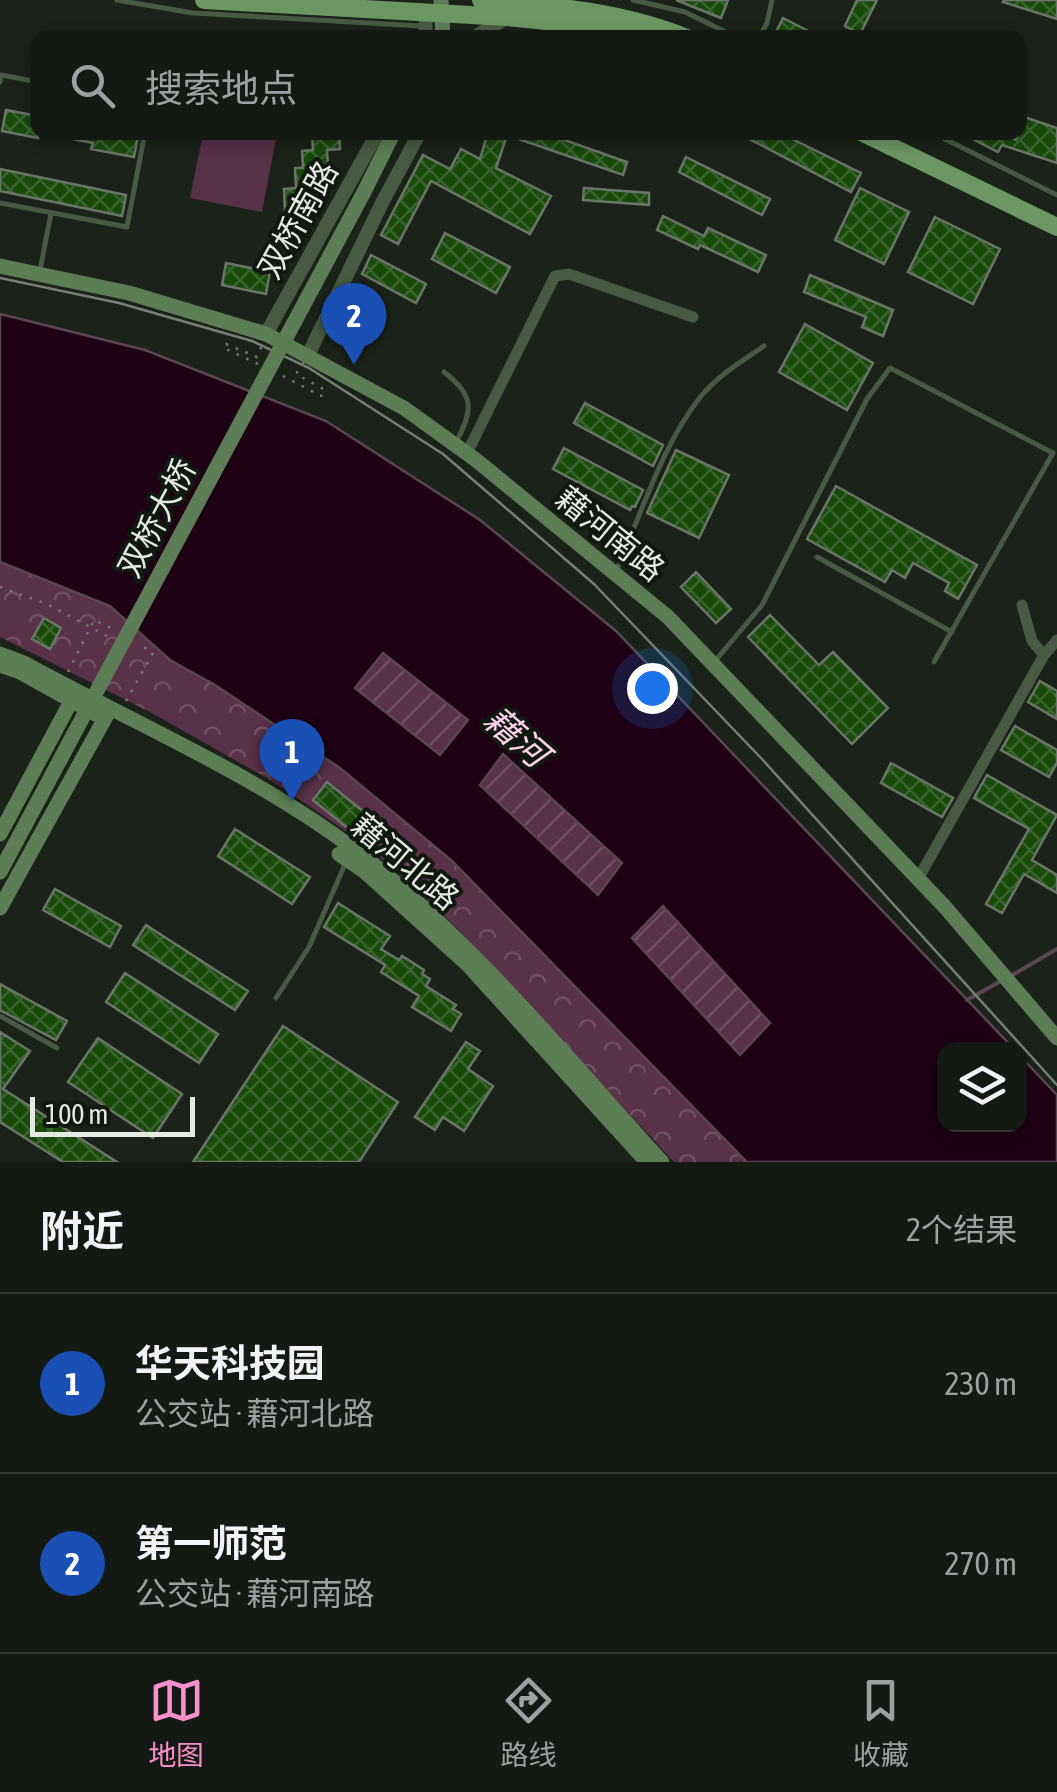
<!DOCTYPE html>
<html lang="zh">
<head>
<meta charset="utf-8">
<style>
	body { margin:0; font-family:"Asap Condensed","Noto Sans SC",sans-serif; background:#1d231c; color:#f1f3f6 }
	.controls { position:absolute; right:30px; bottom:30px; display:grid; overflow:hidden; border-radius:20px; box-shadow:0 5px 15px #0003 }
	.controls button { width:90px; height:90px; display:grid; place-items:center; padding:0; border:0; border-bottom:2px solid #333833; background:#141a13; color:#f1f3f6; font:50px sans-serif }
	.scale { position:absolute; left:30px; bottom:25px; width:165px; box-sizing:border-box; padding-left:10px; border:5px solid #e4e9e3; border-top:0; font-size:28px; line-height:35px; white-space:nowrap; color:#e4e9e3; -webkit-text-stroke:8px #111810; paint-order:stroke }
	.you { position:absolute; left:652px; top:688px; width:35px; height:35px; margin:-25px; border:8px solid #fff; border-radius:50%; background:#1a73e8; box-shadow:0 0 0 15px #1a73e833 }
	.badge { display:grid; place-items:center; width:65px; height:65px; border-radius:50%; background:#f790cd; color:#fff; font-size:32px; font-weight:700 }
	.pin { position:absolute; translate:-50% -82px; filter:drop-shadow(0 2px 5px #0008) }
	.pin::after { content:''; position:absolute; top:52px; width:35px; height:30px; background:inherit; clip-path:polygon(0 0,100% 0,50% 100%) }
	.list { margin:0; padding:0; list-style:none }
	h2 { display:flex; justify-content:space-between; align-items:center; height:130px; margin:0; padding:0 40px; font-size:42px }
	h2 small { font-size:32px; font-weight:400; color:#9da1a0 }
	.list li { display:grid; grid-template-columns:65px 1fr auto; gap:30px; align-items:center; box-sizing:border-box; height:180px; padding:0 40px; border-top:2px solid #333833 }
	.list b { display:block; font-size:38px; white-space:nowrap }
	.list p { margin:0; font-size:32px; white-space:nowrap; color:#9da1a0 }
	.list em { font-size:32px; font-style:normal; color:#9da1a0 }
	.icon { flex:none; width:55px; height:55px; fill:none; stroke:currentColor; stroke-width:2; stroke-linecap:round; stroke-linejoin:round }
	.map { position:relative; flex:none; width:1057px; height:1162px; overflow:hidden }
	.search { position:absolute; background:#141a13; box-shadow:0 5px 15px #0003; left:30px; right:30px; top:30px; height:110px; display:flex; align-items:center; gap:25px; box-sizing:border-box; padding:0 35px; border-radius:20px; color:#9da1a0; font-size:38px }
	.sheet { height:490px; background:#141a13 }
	nav { display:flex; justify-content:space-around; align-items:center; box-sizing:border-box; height:140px; border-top:2px solid #333833; background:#141a13; font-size:28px; color:#9da1a0 }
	nav a { display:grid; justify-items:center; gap:5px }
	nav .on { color:#f790cd }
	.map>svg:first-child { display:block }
	.forest { fill:url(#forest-crowns) }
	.garden { fill:url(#garden-furrows) }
	.pitch { fill:#593149 }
	.water { fill:#1e0114; stroke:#594752; stroke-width:2.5; fill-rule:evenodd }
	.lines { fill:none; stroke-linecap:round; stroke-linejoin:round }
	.stream { stroke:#594752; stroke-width:4 }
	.building { fill:url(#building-cross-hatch); stroke:#6c756a; stroke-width:2.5 }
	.path { stroke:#737972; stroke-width:2.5; stroke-dasharray:2.5 8; stroke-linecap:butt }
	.service { stroke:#475b42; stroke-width:5 }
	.minor { stroke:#475b42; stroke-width:11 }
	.tertiary { stroke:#475b42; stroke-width:14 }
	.secondary { stroke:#5c7d55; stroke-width:15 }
	.primary { stroke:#6c9763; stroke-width:18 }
	.tram { stroke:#787f77; stroke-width:2.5 }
	.path-bridge { stroke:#737972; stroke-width:2.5; stroke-dasharray:2.5 8; stroke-linecap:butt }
	.secondary-bridge { stroke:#5c7d55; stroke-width:15 }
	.labels { text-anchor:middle; stroke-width:8; stroke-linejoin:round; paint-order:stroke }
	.street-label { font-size:32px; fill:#e4e9e3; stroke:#111810 }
	.water-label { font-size:35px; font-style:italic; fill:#fcd3e9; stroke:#111810 }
</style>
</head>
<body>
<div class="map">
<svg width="1057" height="1162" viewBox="0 0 1057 1162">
	<defs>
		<pattern id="forest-crowns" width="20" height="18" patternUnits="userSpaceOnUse" patternTransform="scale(2.5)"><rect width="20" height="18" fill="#593149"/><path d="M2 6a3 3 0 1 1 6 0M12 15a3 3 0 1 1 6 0" fill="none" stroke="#714f63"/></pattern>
		<pattern id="garden-furrows" width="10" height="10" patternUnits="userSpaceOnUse" patternTransform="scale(2.5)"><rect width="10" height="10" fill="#593149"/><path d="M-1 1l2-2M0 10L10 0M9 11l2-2" fill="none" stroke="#714f63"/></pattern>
		<pattern id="building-cross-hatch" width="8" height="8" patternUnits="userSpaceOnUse" patternTransform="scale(2.5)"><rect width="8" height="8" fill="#184a0a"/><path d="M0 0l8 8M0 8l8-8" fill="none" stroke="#39642e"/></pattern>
	</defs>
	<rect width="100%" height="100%" fill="#1a2219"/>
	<path class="forest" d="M0,562L110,606L170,660L215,685L340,768L452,861L747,1162H674L457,928L368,846L272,781L150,712L0,637Z"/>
	<path class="garden" d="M382,653L469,720L441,756L355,688Z
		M503,754L623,864L598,895L480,785Z
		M663,905L771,1023L739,1055L632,938Z"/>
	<path class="pitch" d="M203,133H277L262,212L190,198Z"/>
	<path class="water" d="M0,314L145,350L326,421L480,520L616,631L1014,1049L944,1050V1124H1020V1056L1057,1095V1162H747L452,861L340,768L215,685L170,660L110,606L0,562ZM383,653L468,720L440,755L355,688ZM503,754L622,863L598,895L480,785ZM663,906L770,1023L740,1055L632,938Z"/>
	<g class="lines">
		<path class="stream" d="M1009,977L1057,949
			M967,1000L1001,981"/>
	</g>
	<path class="building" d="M676,0H728L721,18Z
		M857,0H877L860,34L845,26Z
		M1004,0H1057V19L1003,2Z
		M783,18L822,38H773Z
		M6,110L38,116V138L2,131Z
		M1024,117L1057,128V163L1002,145L998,152L959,132H1002L1016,140Z
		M62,132H120L138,136L134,157L91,149L93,143L62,137Z
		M312,132H339L340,149L327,150L328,166L318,167L319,187L307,188L308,211L285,213L284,189L296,188L295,168H303L302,151L313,150Z
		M488,132H542L627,162L623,175L507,135L496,168L551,196L530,234L431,181L398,244L381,235L423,155L450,169L461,149L480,159Z
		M736,132H778L861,173L851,192Z
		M686,157L770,199L762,215L679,172Z
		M0,169L126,195L122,216L0,191Z
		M584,188L649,193V205L583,200Z
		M860,188L909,212L884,264L835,240Z
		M663,216L704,236L708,228L766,255L758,272L700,245L698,249L657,230Z
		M935,217L1000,249L973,304L908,272Z
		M288,221L299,227L279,263L272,260L266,294L222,285L226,263L261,270Z
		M445,233L510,267L496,293L432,259Z
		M371,255L426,284L416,303L362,274Z
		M810,275L893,310L883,336L862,327L866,317L804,292Z
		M805,324L873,363L847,410L779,372Z
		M585,403L663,445L653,466L574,423Z
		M564,448L643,490L635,507L632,506L630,510L553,469Z
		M676,450L729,475L699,538L647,513Z
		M836,486L977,565L958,599L945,591L949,583L913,563L905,578L892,570L885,582L807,539Z
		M696,572L731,609L716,623L681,587Z
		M770,615L819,665L833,652L888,708L852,744L748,637Z
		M44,618L61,628L50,649L32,639Z
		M1040,681L1057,691V719L1028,702Z
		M1015,726L1057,750V763L1049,777L1001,750Z
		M891,763L953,798L942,817L881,783Z
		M987,775L1057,815L1032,860L1057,875V893L1024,874L1002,913L986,904L1029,829L974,798Z
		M327,782L370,817L356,835L313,800Z
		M235,829L310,877L292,904L218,856Z
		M55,889L121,926L110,947L43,910Z
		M338,903L390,936L381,949L399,960L402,956L424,970L422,974L430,979L426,986L456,1005L453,1009L461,1014L451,1031L412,1007L419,996L381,972L385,965L324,927Z
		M146,925L248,991L235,1010L133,945Z
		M125,973L218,1034L199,1063L106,1002Z
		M0,984L67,1021L56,1040L0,1010Z
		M283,1026L398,1102L359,1162H193Z
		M0,1032L30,1051L3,1089L117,1162H63L0,1122Z
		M98,1038L182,1094L153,1138L68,1082Z
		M466,1042L480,1051L468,1069L493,1086L464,1131L443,1117L435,1130L415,1117Z"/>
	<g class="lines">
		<path class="path" d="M0,587L47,604L109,637
			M126,701L153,653L139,644"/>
		<path class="service" d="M117,0L193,13L422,26
			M633,0L685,12L738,38
			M759,38L767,23L772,0
			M0,82L1,75L38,82
			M931,132L1057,195
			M0,203L127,227L145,132
			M40,271L51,213
			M444,372C474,395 474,409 456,442
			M817,557L952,632
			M616,571C642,513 662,444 702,395C719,375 742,361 764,346
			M715,661L762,605L867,399L890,368L1053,453L934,662
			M276,998L309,947L346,862
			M0,1016L57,1048"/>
		<path class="minor" d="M467,453L555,276L569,274L693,317
			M1022,605L1032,641L1044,655
			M918,879L1044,655L1057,640"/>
		<path class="tertiary" d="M425,38L426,14
			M473,38L506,18
			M266,334L378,132
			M308,355L382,203L420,132"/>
		<path class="secondary" d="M441,0L443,38
			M364,192L394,132
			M0,266L129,293L266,334L404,408L476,460L668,617L945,907L1057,1038
			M0,654L24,663C141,727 267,779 372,863C479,950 569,1060 662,1162
			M0,665L20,672L99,716
			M0,834L76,692
			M339,854L364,871L468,965L647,1162
			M0,908L109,711"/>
		<path class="primary" d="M204,0L507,17L577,24L648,38
			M481,0C552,6 620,11 687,38
			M861,132L1057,227"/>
		<path class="tram" d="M0,278L119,303L252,341L309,368L443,454L594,584L761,758L1057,1085"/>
		<path class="path-bridge" d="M258,364L224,348L226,344L257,357L264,340
			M283,376L321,396L325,390L296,374L304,362
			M68,672L94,620L115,630"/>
		<path class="secondary-bridge" d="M0,872L364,192"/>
	</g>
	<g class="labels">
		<g class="street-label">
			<text transform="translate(298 220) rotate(-61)" y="11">双桥南路</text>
			<text transform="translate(157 518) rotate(-62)" y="11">双桥大桥</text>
			<text transform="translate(610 534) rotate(39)" y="11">藉河南路</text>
			<text transform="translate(405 862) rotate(40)" y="11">藉河北路</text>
		</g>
		<g class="water-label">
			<text transform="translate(516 737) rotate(41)" y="12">藉河</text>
		</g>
	</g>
</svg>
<div class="controls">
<button><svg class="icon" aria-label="layers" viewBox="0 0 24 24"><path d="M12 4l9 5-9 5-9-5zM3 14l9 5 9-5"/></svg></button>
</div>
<div class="scale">100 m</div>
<div class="you"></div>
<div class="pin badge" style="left:292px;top:801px;background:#1a4fb4">1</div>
<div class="pin badge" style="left:354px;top:365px;background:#1a4fb4">2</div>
<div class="search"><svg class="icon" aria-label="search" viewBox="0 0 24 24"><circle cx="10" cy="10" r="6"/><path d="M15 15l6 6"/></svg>搜索地点</div>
</div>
<section class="sheet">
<h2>附近<small>2个结果</small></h2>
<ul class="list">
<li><span class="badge" style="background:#1a4fb4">1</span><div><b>华天科技园</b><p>公交站 · 藉河北路</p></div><em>230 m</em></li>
<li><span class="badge" style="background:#1a4fb4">2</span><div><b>第一师范</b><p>公交站 · 藉河南路</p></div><em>270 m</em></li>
</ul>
</section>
<nav>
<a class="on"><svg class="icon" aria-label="map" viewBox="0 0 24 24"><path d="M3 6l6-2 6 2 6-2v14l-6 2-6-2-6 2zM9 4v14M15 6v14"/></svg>地图</a>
<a><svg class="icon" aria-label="directions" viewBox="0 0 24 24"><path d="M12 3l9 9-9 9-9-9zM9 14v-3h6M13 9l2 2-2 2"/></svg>路线</a>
<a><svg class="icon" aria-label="saved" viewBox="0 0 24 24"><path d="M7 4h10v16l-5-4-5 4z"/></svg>收藏</a>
</nav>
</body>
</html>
